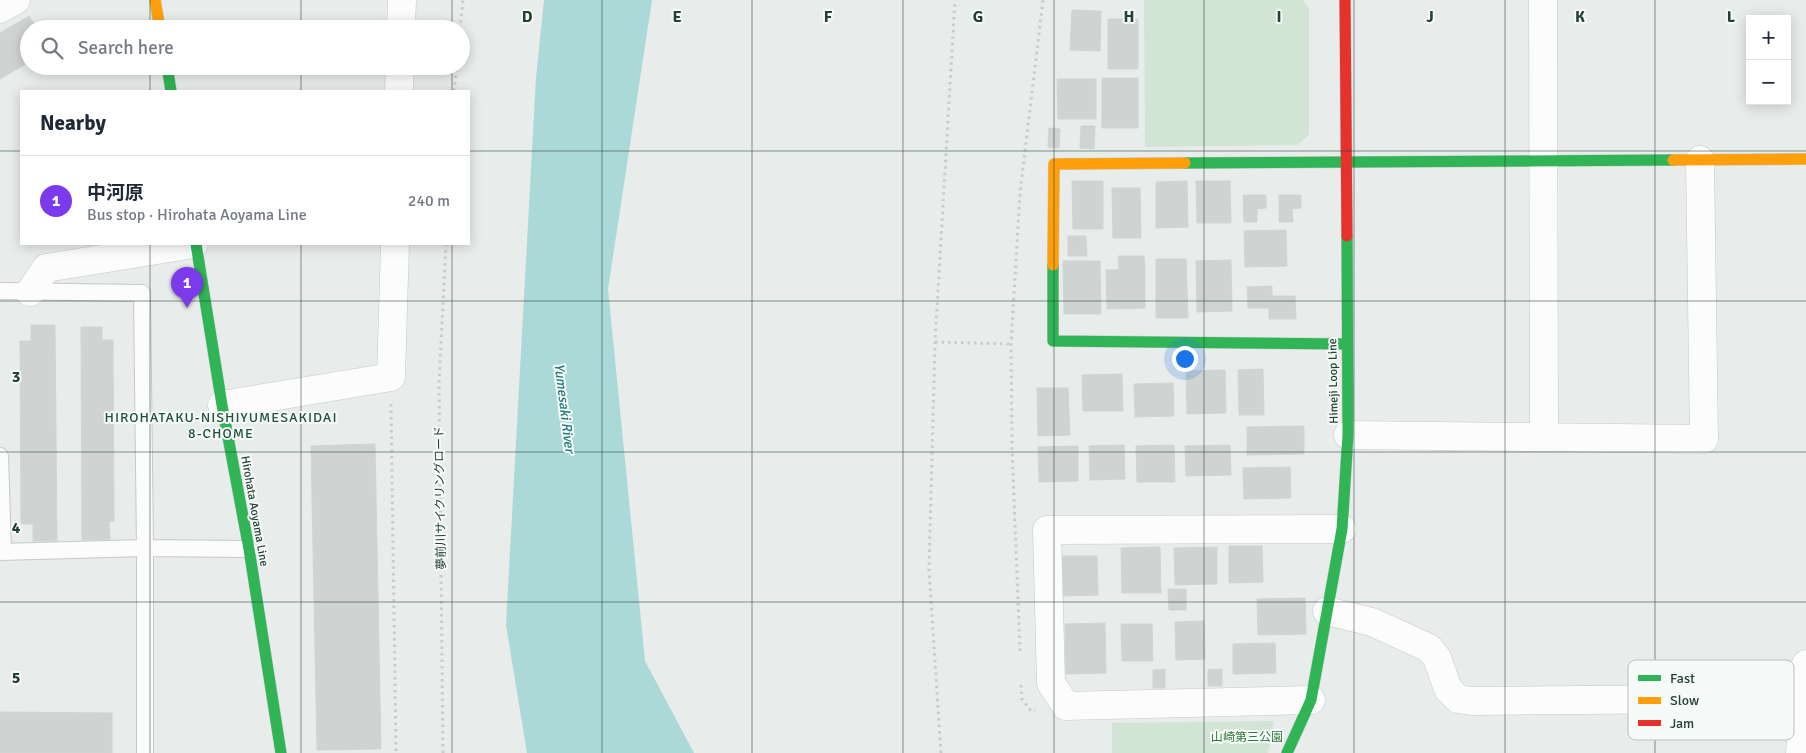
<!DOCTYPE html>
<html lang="en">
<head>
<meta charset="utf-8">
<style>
	body { margin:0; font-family:Signika,"Noto Sans JP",sans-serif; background:#f2f2f3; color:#1f2937 }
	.controls { position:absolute; right:15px; top:15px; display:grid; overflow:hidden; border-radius:0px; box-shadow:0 2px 12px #0003 }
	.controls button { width:45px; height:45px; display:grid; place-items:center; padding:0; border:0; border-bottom:1px solid #e0e1e3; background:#fff; color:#1f2937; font:25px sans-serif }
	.you { position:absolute; left:1184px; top:358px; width:18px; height:18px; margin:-12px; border:4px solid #fff; border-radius:50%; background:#1a73e8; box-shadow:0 0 0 8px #1a73e833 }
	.badge { display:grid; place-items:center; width:32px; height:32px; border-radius:50%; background:#7c3aed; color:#fff; font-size:16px; font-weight:700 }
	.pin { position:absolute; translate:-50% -41px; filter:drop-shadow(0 1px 2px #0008) }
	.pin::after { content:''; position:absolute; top:26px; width:18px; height:15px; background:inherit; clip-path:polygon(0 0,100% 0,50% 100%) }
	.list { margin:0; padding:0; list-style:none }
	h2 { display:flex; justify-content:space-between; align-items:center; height:65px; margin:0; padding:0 20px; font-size:21px }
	h2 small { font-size:16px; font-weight:400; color:#747a83 }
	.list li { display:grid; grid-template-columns:32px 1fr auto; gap:15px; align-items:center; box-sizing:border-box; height:90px; padding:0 20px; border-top:1px solid #e0e1e3 }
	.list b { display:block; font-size:19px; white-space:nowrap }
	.list p { margin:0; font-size:16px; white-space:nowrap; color:#747a83 }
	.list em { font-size:16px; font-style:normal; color:#747a83 }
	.icon { flex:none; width:28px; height:28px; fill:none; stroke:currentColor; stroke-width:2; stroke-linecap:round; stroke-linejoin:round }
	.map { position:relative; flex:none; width:1806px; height:753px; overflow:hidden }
	.search { position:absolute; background:#fff; box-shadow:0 2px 12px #0003; left:20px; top:20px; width:450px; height:55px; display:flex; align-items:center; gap:12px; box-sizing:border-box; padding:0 18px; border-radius:28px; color:#747a83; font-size:19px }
	.panel { position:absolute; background:#fff; box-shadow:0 2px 12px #0003; left:20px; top:90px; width:450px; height:155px; border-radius:0px }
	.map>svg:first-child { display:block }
	.green { fill:#d2e4d4 }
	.water { fill:#aad9d7 }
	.building { fill:#cfd3d1; stroke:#d0d5d2 }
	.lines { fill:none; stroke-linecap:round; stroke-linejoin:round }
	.lane-casing { stroke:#c5c9c7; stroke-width:18 }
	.street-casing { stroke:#c5c9c7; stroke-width:29 }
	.fast-casing { stroke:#c3cac7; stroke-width:12 }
	.slow-casing { stroke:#c3cac7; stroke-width:12 }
	.jam-casing { stroke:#c3cac7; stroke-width:12 }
	.path { stroke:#c7cec9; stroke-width:3; stroke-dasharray:2.5 4; stroke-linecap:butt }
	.lane { stroke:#fcfcfc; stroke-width:16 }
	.street { stroke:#fcfcfc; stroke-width:28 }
	.fast { stroke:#30b455; stroke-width:11 }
	.slow { stroke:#ff9f0a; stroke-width:11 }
	.jam { stroke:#e5322d; stroke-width:11 }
	.grid { fill:none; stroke:#254034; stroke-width:1; stroke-opacity:0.55 }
	.labels { text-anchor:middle; stroke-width:4; stroke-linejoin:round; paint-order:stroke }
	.street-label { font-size:12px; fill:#254034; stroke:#f6faf8 }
	.park-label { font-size:12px; fill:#30763e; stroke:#f6faf8 }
	.water-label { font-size:14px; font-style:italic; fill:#207b79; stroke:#f6faf8 }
	.neighbourhood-label { font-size:14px; letter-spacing:1px; fill:#21523d; stroke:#f6faf8 }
	.key { fill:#f6faf8; stroke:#b7c2bd; stroke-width:1 }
	.key-label { font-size:14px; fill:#254034 }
	.grid-label { font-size:16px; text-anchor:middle; font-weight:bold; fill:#254034; stroke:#f6faf8; stroke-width:4; stroke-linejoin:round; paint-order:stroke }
</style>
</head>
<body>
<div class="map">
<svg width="1806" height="753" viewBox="0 0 1806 753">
	<rect width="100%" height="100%" fill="#e8ecea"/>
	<path class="green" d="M1144,0H1303L1309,9V135L1297,145L1145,147Z
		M1274,721L1268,753H1112V723Z"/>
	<path class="water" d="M544,0H652L608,289L645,661L694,753H527L506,625L536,78Z"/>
	<path class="building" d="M1072,10L1101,11L1100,51L1070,50Z
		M29,16L37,29H29V62L0,79V33Z
		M1108,19H1138V69H1108Z
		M1102,78H1138V128H1102Z
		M1057,79H1096V119H1058Z
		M1081,126H1095L1094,149L1080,148Z
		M1049,128L1060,129L1059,148L1048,147Z
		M1072,181H1103V229H1073Z
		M1187,181L1188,227L1156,228V182Z
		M1196,181H1230L1231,223H1197Z
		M1112,188H1140L1141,238H1113Z
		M1243,195H1266V208L1257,209V222H1244Z
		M1279,195H1301V208L1292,209L1293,222H1279Z
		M1286,230L1287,266L1245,267L1244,231Z
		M1068,236H1086L1087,256H1068Z
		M1118,256H1144L1145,269L1119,270Z
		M1156,259H1186L1188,318H1156Z
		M1231,260L1232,311L1197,312L1196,261Z
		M1063,261H1100L1101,314H1064Z
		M1145,269V308L1107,309L1106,270Z
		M1272,286V296H1295L1296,319H1269V308H1248L1247,287Z
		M31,325H55L57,541H33V524H21L20,341H31Z
		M81,327H102V340H113L114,521L109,522L110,539L82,540Z
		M1263,369L1264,415H1239L1238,370Z
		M1225,370L1226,413L1187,414L1186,371Z
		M1122,374L1123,411H1083L1082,375Z
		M1173,383L1174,416L1135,417L1134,384Z
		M1037,388H1068L1070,435L1038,436Z
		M1304,426V454L1247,455V427Z
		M375,444L381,749L317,750L311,446Z
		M1124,445L1125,479L1090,480L1089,446Z
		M1174,445L1175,482H1137L1136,446Z
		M1230,445L1231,475L1186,476L1185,446Z
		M1078,446V481L1039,482L1038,447Z
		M1290,467L1291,498L1244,499L1243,468Z
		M1229,546H1262L1263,582L1229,583Z
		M1160,547L1161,593H1122L1121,548Z
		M1217,547V584L1175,585L1174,548Z
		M1061,556H1097L1098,595L1062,596Z
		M1168,589H1186V610H1169Z
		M1305,598L1306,634L1258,635L1257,599Z
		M1204,621L1205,659L1176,660L1175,622Z
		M1105,623L1106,673L1066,674L1065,624Z
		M1121,624H1152L1153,661H1122Z
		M1275,643L1276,673L1233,674V644Z
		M1165,669V688H1153V670Z
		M1222,669V686H1208V670Z
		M0,712L112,713V753H0Z"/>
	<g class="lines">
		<defs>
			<path id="lane" d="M0,291L142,293L145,548V753
				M0,456L3,552
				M0,552L145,548L249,549"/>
			<path id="street" d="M1543,0L1544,437
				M0,9L16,0
				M401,29L402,0
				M399,91L400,66
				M30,292L46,268L194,244
				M222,405L391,377L395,244
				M1348,435L1704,439L1700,160
				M1327,611L1372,622L1429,648L1437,658L1448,689L1458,699L1472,701L1804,698
				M1311,700L1066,706L1051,683L1047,530L1342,529
				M1800,753L1806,664"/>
			<path id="fast" d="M167,66L171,91
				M1185,163L1673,160
				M196,244L222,405L249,549L281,753
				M1053,265V341L1346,344
				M1287,753L1311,700L1342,529L1348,435L1347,236"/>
			<path id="slow" d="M155,0L160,29
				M1673,160L1806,159
				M1053,265L1054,164L1185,163"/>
			<path id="jam" d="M1345,0L1347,236"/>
		</defs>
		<use href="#lane" class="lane-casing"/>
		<use href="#street" class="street-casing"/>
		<use href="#fast" class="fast-casing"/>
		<use href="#slow" class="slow-casing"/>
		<use href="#jam" class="jam-casing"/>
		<path class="path" d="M460,29L463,0
			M454,91L457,66
			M935,342L1011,344
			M391,404L396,753
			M1020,651L1012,448L1011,344L1020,193L1043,0
			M1021,685L1022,699L1031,711L1035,710
			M443,753L439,383L446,244
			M941,753L929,570L935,342L955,0"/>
		<use href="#lane" class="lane"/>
		<use href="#street" class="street"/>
		<use href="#fast" class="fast"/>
		<use href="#slow" class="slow"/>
		<use href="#jam" class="jam"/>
	</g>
	<path class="grid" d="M150,0V29M301,0V29M452,0V29M602,0V753M752,0V753M903,0V753M1054,0V753M1204,0V753M1354,0V753M1505,0V753M1655,0V753M150,66V91M301,66V91M452,66V91M0,151H21M469,151H1806M150,244V753M301,244V753M452,244V753M0,301H1806M0,452H1806M0,602H1806"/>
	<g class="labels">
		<g class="street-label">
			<text transform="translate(1333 381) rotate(-91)" y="4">Himeji Loop Line</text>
			<text transform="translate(440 498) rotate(-91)" y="4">夢前川サイクリングロード</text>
			<text transform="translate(255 511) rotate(80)" y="4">Hirohata Aoyama Line</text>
		</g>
		<g class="park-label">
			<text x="1247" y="741">山崎第三公園</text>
		</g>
		<g class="water-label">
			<text transform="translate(565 408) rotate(83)" y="5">Yumesaki River</text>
		</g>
		<g class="neighbourhood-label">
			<text x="221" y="422">HIROHATAKU-NISHIYUMESAKIDAI<tspan x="221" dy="16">8-CHOME</tspan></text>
		</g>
	</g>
	<rect x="1628" y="660" width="166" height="80" rx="8" class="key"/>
	<rect x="1638" y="675" width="23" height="6" fill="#30b455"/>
	<rect x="1638" y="697" width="23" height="7" fill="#ff9f0a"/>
	<rect x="1638" y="720" width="23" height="6" fill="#e5322d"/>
	<g class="key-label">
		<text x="1670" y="683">Fast</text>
		<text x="1670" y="705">Slow</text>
		<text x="1670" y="728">Jam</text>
	</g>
	<g class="grid-label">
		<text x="527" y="22">D</text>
		<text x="677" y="22">E</text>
		<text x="828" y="22">F</text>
		<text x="978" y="22">G</text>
		<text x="1129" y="22">H</text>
		<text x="1279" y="22">I</text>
		<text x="1430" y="22">J</text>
		<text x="1580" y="22">K</text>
		<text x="1731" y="22">L</text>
		<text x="16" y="382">3</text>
		<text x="16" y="533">4</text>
		<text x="16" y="683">5</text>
	</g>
</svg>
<div class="controls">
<button>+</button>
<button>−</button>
</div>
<div class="you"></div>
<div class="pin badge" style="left:187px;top:308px">1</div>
<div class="search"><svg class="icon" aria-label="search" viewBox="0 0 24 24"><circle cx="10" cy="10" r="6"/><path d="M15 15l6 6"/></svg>Search here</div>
<section class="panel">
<h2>Nearby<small></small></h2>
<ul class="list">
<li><span class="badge">1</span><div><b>中河原</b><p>Bus stop · Hirohata Aoyama Line</p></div><em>240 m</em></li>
</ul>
</section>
</div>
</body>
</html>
